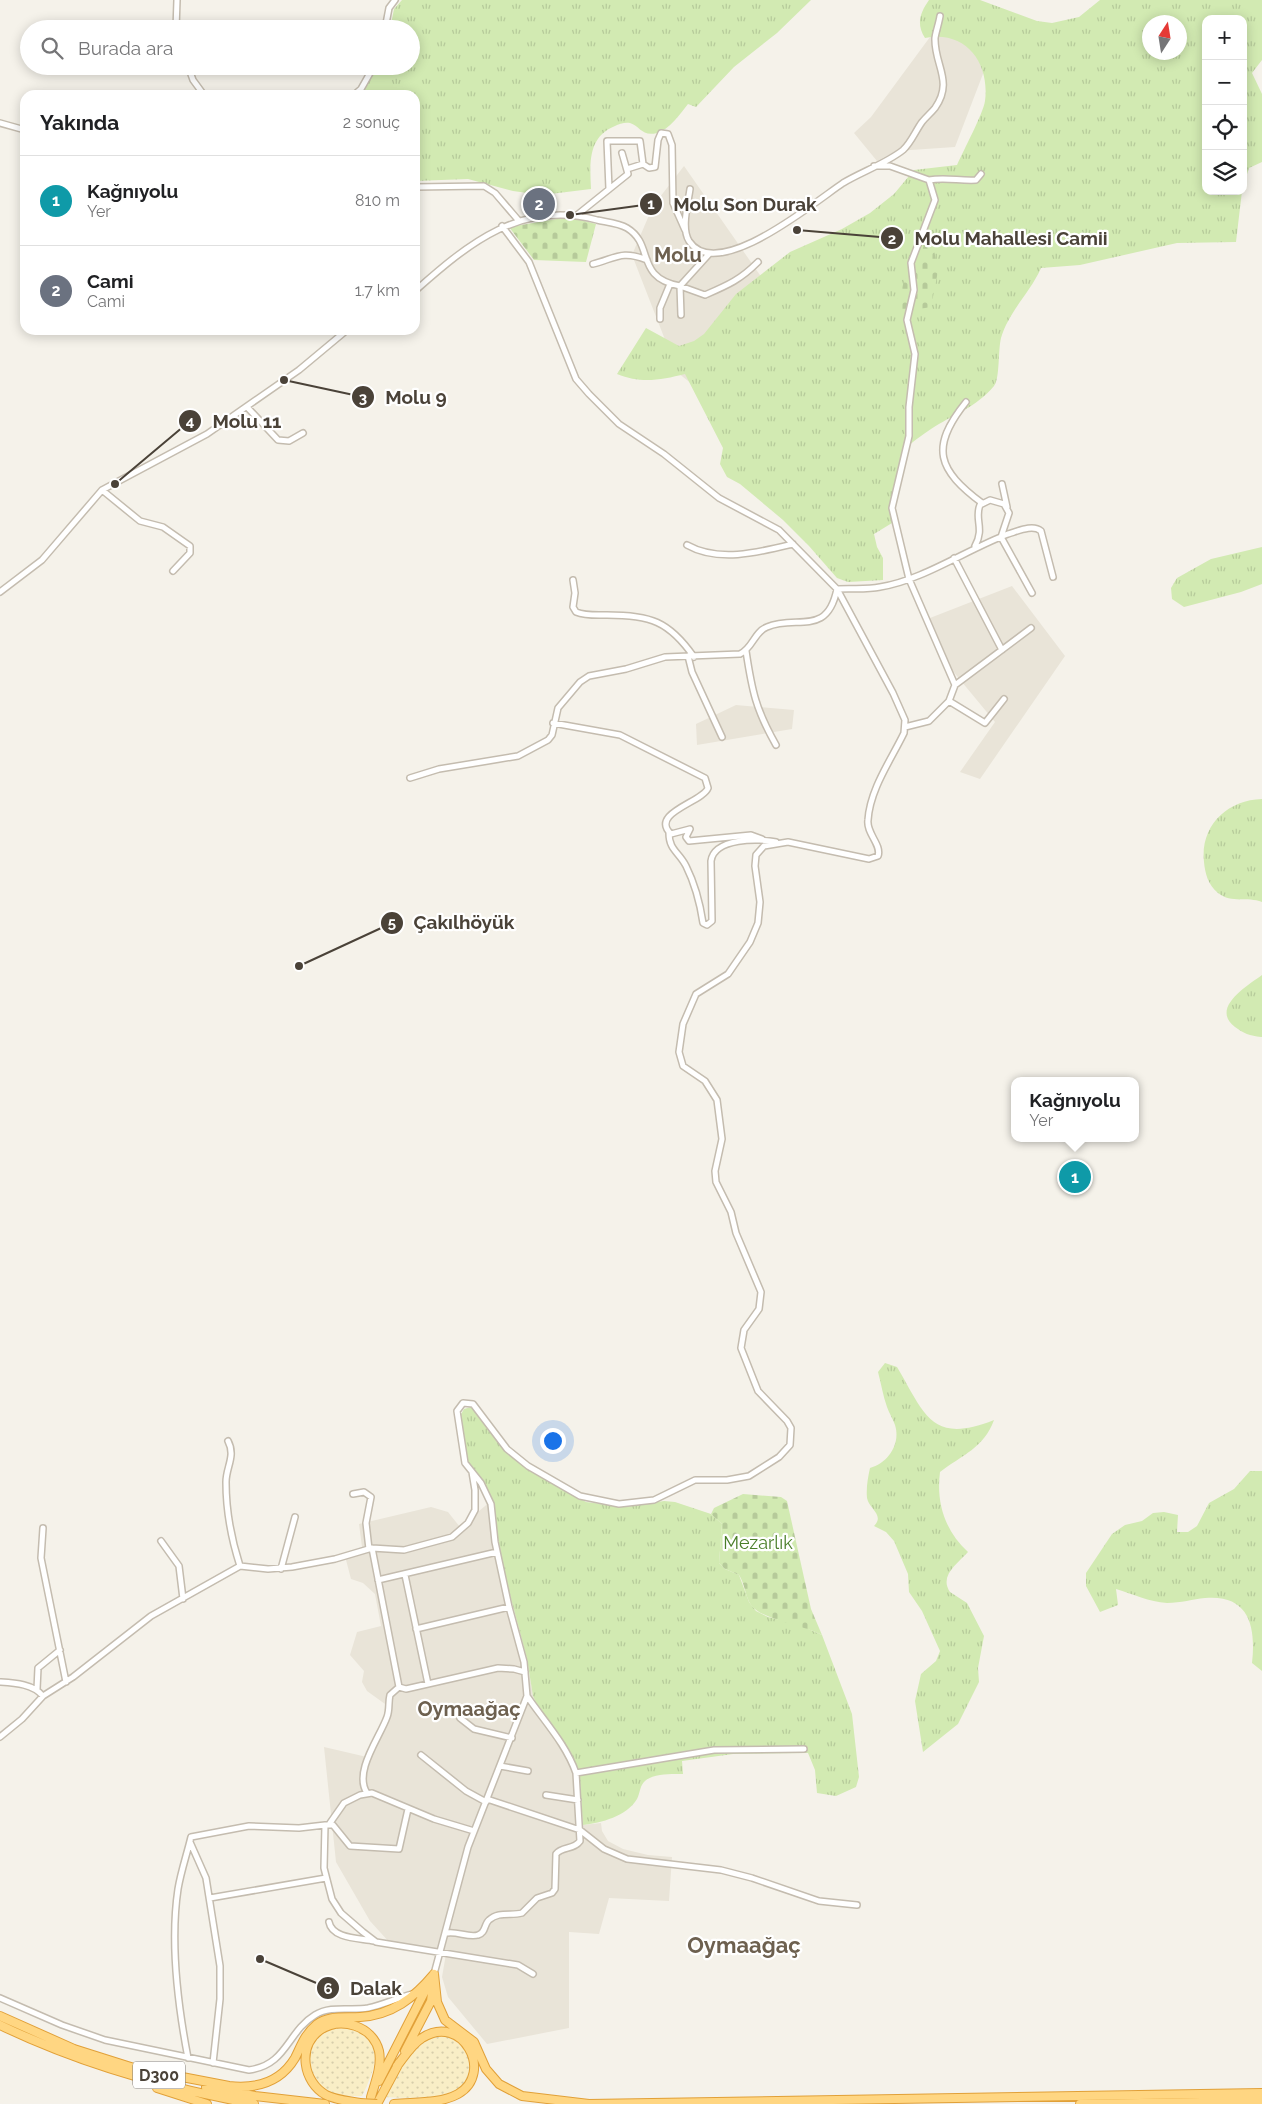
<!DOCTYPE html>
<html lang="tr">
<head>
<meta charset="utf-8">
<style>
	body { margin:0; font-family:Raleway,sans-serif; background:#f6f6f6; color:#202124 }
	.controls { position:absolute; right:15px; top:15px; display:grid; overflow:hidden; border-radius:10px; box-shadow:0 2px 12px #0003 }
	.controls button { width:45px; height:45px; display:grid; place-items:center; padding:0; border:0; border-bottom:1px solid #e0e0e0; background:#fff; color:#202124; font:25px sans-serif }
	.compass { position:absolute; left:1142px; top:15px; width:45px; height:45px; border-radius:50%; background:#fff; box-shadow:0 2px 12px #0003; rotate:12deg }
	.you { position:absolute; left:552px; top:1440px; width:18px; height:18px; margin:-12px; border:4px solid #fff; border-radius:50%; background:#1a73e8; box-shadow:0 0 0 8px #1a73e833 }
	.badge { display:grid; place-items:center; width:32px; height:32px; border-radius:50%; background:#db2777; color:#fff; font-size:16px; font-weight:700 }
	.pin { position:absolute; translate:-50% -50%; border:2px solid #fff; box-shadow:0 1px 5px #0006 }
	.popup { position:absolute; left:1011px; top:1077px; width:128px; height:65px; box-sizing:border-box; display:grid; place-content:center; border-radius:10px; background:#fff; filter:drop-shadow(0 1px 4px #0005); font-size:16px; white-space:nowrap; color:#757577 }
	.popup b { font-size:19px; color:#202124 }
	.popup::after { content:''; position:absolute; left:50%; top:100%; margin-left:-10px; border:10px solid transparent; border-top-color:#fff }
	.list { margin:0; padding:0; list-style:none }
	h2 { display:flex; justify-content:space-between; align-items:center; height:65px; margin:0; padding:0 20px; font-size:21px }
	h2 small { font-size:16px; font-weight:400; color:#757577 }
	.list li { display:grid; grid-template-columns:32px 1fr auto; gap:15px; align-items:center; box-sizing:border-box; height:90px; padding:0 20px; border-top:1px solid #e0e0e0 }
	.list b { display:block; font-size:19px; white-space:nowrap }
	.list p { margin:0; font-size:16px; white-space:nowrap; color:#757577 }
	.list em { font-size:16px; font-style:normal; color:#757577 }
	.icon { flex:none; width:28px; height:28px; fill:none; stroke:currentColor; stroke-width:2; stroke-linecap:round; stroke-linejoin:round }
	.map { position:relative; flex:none; width:1262px; height:2104px; overflow:hidden }
	.search { position:absolute; background:#fff; box-shadow:0 2px 12px #0003; left:20px; top:20px; width:400px; height:55px; display:flex; align-items:center; gap:12px; box-sizing:border-box; padding:0 18px; border-radius:28px; color:#757577; font-size:19px }
	.panel { position:absolute; background:#fff; box-shadow:0 2px 12px #0003; left:20px; top:90px; width:400px; height:245px; border-radius:15px }
	.map>svg:first-child { display:block }
	.residential { fill:#e9e4d8 }
	.grass { fill:url(#grass-tufts); fill-rule:evenodd }
	.sand { fill:url(#sand-dots) }
	.cemetery { fill:url(#cemetery-stones) }
	.lines { fill:none; stroke-linecap:round; stroke-linejoin:round }
	.minor-casing { stroke:#c4bcaf; stroke-width:8 }
	.trunk-casing { stroke:#e1a038; stroke-width:10 }
	.minor { stroke:#fff; stroke-width:5 }
	.trunk { stroke:#ffd682; stroke-width:8 }
	.trunk-bridge-casing { stroke:#e1a038; stroke-width:10; stroke-linecap:butt }
	.trunk-bridge { stroke:#ffd682; stroke-width:8 }
	.labels { text-anchor:middle; stroke-width:4.5; stroke-linejoin:round; paint-order:stroke }
	.shield { fill:#fff; stroke:#807b74; stroke-width:1 }
	.shield-label { font-size:16px; font-weight:bold; fill:#4a4238 }
	.park-label { font-size:18px; fill:#4a7e29; stroke:#fff }
	.quarter-label { font-size:20px; font-weight:bold; fill:#6d604f; stroke:#fff }
	.district-label { font-size:22px; font-weight:bold; fill:#6d604f; stroke:#fff }
	.leader { fill:none; stroke:#4a4238; stroke-width:2 }
	.callout-dot { fill:#4a4238; stroke:#fff; stroke-width:2 }
	.mark-label { font-size:15px; text-anchor:middle; font-weight:bold; fill:#fff }
	.callout-label { font-size:19px; text-anchor:middle; font-weight:bold; fill:#4a4238; stroke:#fff; stroke-width:4.5; stroke-linejoin:round; paint-order:stroke }
</style>
</head>
<body>
<div class="map">
<svg width="1262" height="2104" viewBox="0 0 1262 2104">
	<defs>
		<pattern id="grass-tufts" width="24" height="20" patternUnits="userSpaceOnUse" patternTransform="scale(1.25)"><rect width="24" height="20" fill="#d2eab2"/><path d="M3 7l-1-3M5 7V3M7 7l1-3M15 17l-1-3M17 17v-4M19 17l1-3" fill="none" stroke="#b6ca9a"/></pattern>
		<pattern id="sand-dots" width="8" height="8" patternUnits="userSpaceOnUse" patternTransform="scale(1.25)"><rect width="8" height="8" fill="#f9eec6"/><path d="M2 2h.1M6 6h.1" fill="none" stroke="#d7cdab" stroke-width="1.8" stroke-linecap="round"/></pattern>
		<pattern id="cemetery-stones" width="16" height="16" patternUnits="userSpaceOnUse" patternTransform="scale(1.25)"><rect width="16" height="16" fill="#d2eab2"/><path d="M2 7V4a2 2 0 0 1 4 0v3zM10 15v-3a2 2 0 0 1 4 0v3z" fill="#b6ca9a"/></pattern>
	</defs>
	<rect width="100%" height="100%" fill="#f5f2ea"/>
	<path class="residential" d="M944,18L986,66L955,147L896,151L877,161L854,133L871,117Z
		M684,166L762,278L740,422L678,373L632,255L653,206Z
		M1012,586L1065,656L980,779L960,772L995,722L952,670L930,618Z
		M736,705L794,710L792,729L697,745L696,724Z
		M491,1501L505,1576L527,1659L533,1696L579,1770L583,1825L601,1823L602,1831L608,1841L623,1849L648,1855L672,1857L669,1901L609,1898L599,1934L569,1932V2028L487,2044L448,1997L442,1977L446,1954L390,1943L370,1921L336,1862L324,1747L367,1757L384,1719L385,1704L367,1691L362,1682L364,1671L350,1655L357,1632L381,1626L375,1594L363,1583L351,1579L345,1556L362,1547L359,1524L431,1507L448,1512L460,1527Z"/>
	<path class="grass" d="M402,0H811L777,33L734,67L696,107L688,104C680,114 670,129 657,133C642,137 640,126 630,123C625,122 619,124 615,126C587,137 590,165 591,189L542,195L513,191L468,179L415,181V95H358L367,85L377,66H411V29H390L394,9Z
		M929,0H980L1037,21L1052,23L1079,17L1100,0H1262V60L1252,73L1262,94V162L1249,168L1243,187V19H1206V191H1242L1236,242L1177,243L1080,265L1041,268C1030,293 1009,311 1001,338C998,350 1000,379 994,386C977,407 952,415 931,429C924,434 911,442 907,448C895,470 891,499 892,523L874,534L877,547L883,558V580L848,582L837,578L809,546L783,520L740,484L727,477L720,464L723,448L685,374C661,380 641,384 617,374L646,328L679,346L694,341L704,334L736,294L790,252L842,229L870,213L894,194L914,170L957,165C963,151 983,114 985,101C990,63 966,30 925,38C916,24 920,13 929,0ZM1150,22H1180V52H1150Z
		M1262,547V584L1241,592L1184,607L1172,599L1171,588L1177,578L1211,559Z
		M1262,799V902C1247,896 1232,904 1218,893C1208,885 1205,873 1204,862C1200,826 1227,800 1262,799Z
		M1262,975V1037H1261C1250,1036 1243,1033 1235,1027C1210,1008 1247,986 1262,975Z
		M885,1363L897,1367C925,1414 931,1445 994,1420C984,1448 962,1455 940,1472C936,1503 945,1531 968,1552C957,1564 939,1576 950,1592L967,1603L984,1636L978,1668L979,1682L958,1724L923,1752L915,1701L921,1674L936,1661L940,1651L922,1611L909,1592L908,1574L894,1541L886,1532L874,1526C885,1515 869,1509 867,1498C866,1488 868,1477 870,1468C888,1463 901,1444 895,1425C893,1419 889,1413 887,1407C883,1396 881,1383 878,1372Z
		M471,1407L502,1446L525,1468L586,1502L626,1507L664,1501L675,1502L711,1514L722,1524L719,1563L725,1569L739,1575L749,1602L756,1611L768,1617L797,1624L822,1635L852,1714L859,1777L856,1787L836,1796L817,1793L815,1770L808,1753L733,1754L682,1761L683,1774C672,1774 654,1773 645,1781C640,1785 640,1793 637,1799C627,1816 601,1823 583,1825L579,1770L566,1746L540,1711L533,1696L527,1659L505,1576L490,1495L481,1478L467,1463L460,1416L464,1409Z
		M1250,1471H1262V1671L1252,1663C1256,1628 1250,1594 1205,1598C1193,1599 1181,1603 1167,1603C1149,1602 1133,1594 1116,1589L1118,1605L1100,1612L1086,1586V1573L1112,1534L1125,1525L1142,1521L1153,1513L1164,1512L1178,1515L1177,1532H1188L1197,1526L1209,1503L1234,1489Z"/>
	<path class="sand" d="M338,2026C387,2034 379,2061 362,2096C350,2096 335,2096 324,2089C304,2077 304,2048 321,2033C325,2029 333,2028 338,2026Z
		M443,2034L460,2041C463,2046 468,2052 470,2058C482,2104 410,2098 384,2097C399,2070 410,2041 443,2034Z"/>
	<path class="cemetery" d="M569,217L596,224L586,262L534,260L509,227Z
		M928,234H931L938,271L931,307L901,312L894,309L908,271L919,259Z
		M743,1494L781,1497L787,1501L811,1609L822,1635C803,1625 760,1619 751,1605C745,1596 745,1584 739,1575L725,1569L719,1563L722,1524L711,1514L714,1508Z"/>
	<g class="lines">
		<defs>
			<path id="minor" d="M176,29L177,0
				M385,29L389,8L395,0
				M188,66L193,80L204,95
				M354,95L361,89L374,66
				M0,123L25,130
				M874,166H890L929,180L935,200L911,263L914,290L907,320L915,354L909,407V436L892,508L909,579L955,685
				M627,169L643,164L649,168L655,167L658,140L661,133L668,134L672,145L673,203L685,230
				M929,180C945,177 960,181 976,180L981,174
				M415,187L484,186L495,193L519,221
				M609,189L607,141H640L643,164
				M690,189C688,204 681,228 689,241C717,284 816,201 843,183C861,172 887,163 903,150C911,143 916,130 922,122C926,117 931,113 935,108C954,81 934,65 935,38C936,31 939,23 940,16
				M577,215L628,174L622,153
				M593,264C616,258 622,250 647,260
				M415,291C469,243 521,200 597,220C606,222 619,223 627,228C655,245 634,277 680,286L709,254
				M681,315L680,286L705,295C728,285 740,280 758,262
				M660,319V308L670,284
				M966,402C929,448 938,470 982,503
				M247,407L278,440L289,441L303,433
				M1002,484L1007,507
				M102,490L140,521L163,527L190,546V553L173,571
				M687,545C719,563 760,552 793,544
				M975,546C985,528 974,519 980,505L990,500L1004,504L1009,513L1001,537L1032,593
				M954,558L1002,650
				M573,580L575,593L573,607L576,612C586,616 597,615 607,615C650,615 669,621 694,657
				M0,592L42,560L102,490L207,434L299,370L347,330
				M746,651C752,691 756,710 776,745
				M688,656L692,672L722,737
				M949,701L985,723L1004,699
				M553,723L620,735L705,778L708,788C703,802 649,813 671,834L690,829L686,837L689,841L751,835L762,839
				M905,727L929,721L949,701L955,685L1031,628
				M410,778L439,769L518,756L548,740L552,735L558,708L580,682L589,676L626,669L665,657L740,654C753,648 754,632 767,627C796,614 827,638 837,589C851,588 866,590 880,587C921,581 968,549 1008,534C1018,531 1033,524 1041,531L1053,577
				M669,833C669,850 679,852 686,866C695,884 700,903 703,923L707,925L712,921L711,861C714,838 759,838 776,842
				M228,1441C236,1456 226,1467 226,1482C226,1512 231,1538 240,1566
				M353,1494L364,1492L371,1497L366,1523L369,1549
				M43,1528L41,1558L66,1682
				M161,1541L179,1566L183,1599
				M372,1548L399,1687L406,1689L498,1668L514,1669L525,1672
				M281,1569L295,1517
				M405,1575L428,1684
				M378,1580L497,1552
				M416,1629L509,1607
				M0,1682C15,1683 33,1684 43,1696
				M37,1689L38,1668L60,1650
				M460,1718L474,1729L512,1738
				M0,1737L22,1719L43,1696L73,1677L151,1616L240,1566L268,1569L292,1567L335,1559L372,1548L404,1550L452,1537L468,1523L475,1510V1490L472,1472
				M421,1755L466,1791L486,1802
				M500,1766L528,1771
				M576,1773L714,1750L804,1749
				M367,1793C353,1772 380,1737 387,1717C390,1709 388,1703 390,1695L399,1687
				M546,1795L578,1800
				M487,1799L580,1830L604,1849L627,1859L721,1870L752,1878L819,1901L857,1905
				M408,1809L399,1849L350,1846L333,1825H325L324,1868L332,1899L341,1913L363,1932L376,1942L518,1965L533,1974
				M330,1823L344,1803L360,1795L372,1793L434,1819L474,1831
				M190,1842L206,1878L220,1966V1999L213,2063
				M210,1898L326,1878
				M329,1922C332,1939 360,1938 374,1941
				M447,1933C457,1931 469,1938 478,1935C486,1933 484,1924 489,1920C499,1911 511,1916 522,1913L537,1898L552,1893L555,1889L556,1854C562,1846 574,1850 580,1841L576,1773C566,1744 544,1721 527,1696
				M434,1974L468,1847L527,1696L524,1662L509,1607L495,1542L491,1504L481,1483L465,1463L457,1411L463,1403L473,1404L507,1449L528,1466L580,1496L619,1504L654,1500L695,1480H727L749,1476L779,1457L790,1445L791,1428L787,1421L758,1391L741,1348L744,1330L759,1309L761,1292L736,1233L731,1212L716,1182L715,1171L722,1139L717,1100L705,1081L683,1066L679,1052L683,1024L696,994L728,974L750,942L758,923L760,902L755,866L756,855L764,846L788,842L869,859L878,856C882,845 866,833 868,820C870,789 891,760 904,733L905,720L893,693L837,589L779,530L719,498L664,454L619,424L589,394L576,379L529,262L502,226
				M0,1998L62,2025L105,2040L249,2070C287,2065 287,2032 315,2015C331,2005 350,2011 368,2008C383,2005 397,1998 412,1994
				M188,2058C178,2006 170,1942 178,1889C181,1871 187,1854 191,1837L249,1826L299,1828L325,1825"/>
			<path id="trunk" d="M434,1974L437,2002L445,2020L474,2042L486,2069L499,2084L522,2096L589,2104
				M0,2016L74,2049L134,2068
				M0,2025C81,2064 166,2088 254,2104
				M405,2051L431,2001L433,1986
				M130,2067L229,2086C256,2089 280,2083 295,2058C301,2046 305,2034 316,2025C329,2015 344,2018 360,2017C392,2015 414,1998 434,1974
				M379,2081L427,1987
				M206,2087L255,2096L325,2104
				M157,2088L207,2104
				M360,2103C349,2101 336,2100 326,2095C303,2082 297,2047 320,2030C341,2016 373,2026 379,2051C382,2066 375,2083 371,2097
				M377,2104L399,2063
				M394,2104C414,2102 440,2104 458,2094C495,2073 462,2012 422,2038C412,2044 404,2057 397,2066
				M588,2104L1262,2093
				M1080,2104L1262,2101"/>
		</defs>
		<use href="#minor" class="minor-casing"/>
		<use href="#trunk" class="trunk-casing"/>
		<use href="#minor" class="minor"/>
		<use href="#trunk" class="trunk"/>
		<defs>
			<path id="trunk-bridge" d="M360,2103L377,2104"/>
		</defs>
		<use href="#trunk-bridge" class="trunk-bridge-casing"/>
		<use href="#trunk-bridge" class="trunk-bridge"/>
	</g>
	<g class="labels">
		<rect class="shield" x="133" y="2061.5" width="52" height="27" rx="4"/>
		<g class="shield-label">
			<text x="159" y="2081">D300</text>
		</g>
		<g class="park-label">
			<text x="758" y="1549">Mezarlık</text>
		</g>
		<g class="quarter-label">
			<text x="678" y="262">Molu</text>
			<text x="469" y="1716">Oymaağaç</text>
		</g>
		<g class="district-label">
			<text x="744" y="1953">Oymaağaç</text>
		</g>
	</g>
	<path class="leader" d="M570 215L651 204M797 230L892 238M284 380L363 397M115 484L190 421M299 966L392 923M260 1959L328 1988"/>
	<g class="callout-dot">
		<circle cx="570" cy="215" r="5"/>
		<circle cx="797" cy="230" r="5"/>
		<circle cx="284" cy="380" r="5"/>
		<circle cx="115" cy="484" r="5"/>
		<circle cx="299" cy="966" r="5"/>
		<circle cx="260" cy="1959" r="5"/>
		<circle cx="651" cy="204" r="12"/>
		<circle cx="892" cy="238" r="12"/>
		<circle cx="363" cy="397" r="12"/>
		<circle cx="190" cy="421" r="12"/>
		<circle cx="392" cy="923" r="12"/>
		<circle cx="328" cy="1988" r="12"/>
	</g>
	<g class="mark-label">
		<text x="651" y="209">1</text>
		<text x="892" y="244">2</text>
		<text x="363" y="403">3</text>
		<text x="190" y="426">4</text>
		<text x="392" y="928">5</text>
		<text x="328" y="1994">6</text>
	</g>
	<g class="callout-label">
		<text x="745" y="211">Molu Son Durak</text>
		<text x="1011" y="245">Molu Mahallesi Camii</text>
		<text x="416" y="404">Molu 9</text>
		<text x="247" y="428">Molu 11</text>
		<text x="464" y="929">Çakılhöyük</text>
		<text x="376" y="1995">Dalak</text>
	</g>
</svg>
<div class="controls">
<button>+</button>
<button>−</button>
<button><svg class="icon" aria-label="locate" viewBox="0 0 24 24"><circle cx="12" cy="12" r="6"/><path d="M12 2v4M12 18v4M2 12h4M18 12h4"/></svg></button>
<button><svg class="icon" aria-label="layers" viewBox="0 0 24 24"><path d="M12 4l9 5-9 5-9-5zM3 14l9 5 9-5"/></svg></button>
</div>
<svg class="compass" viewBox="-18 -18 36 36"><path d="M0-13l5 13h-10z" fill="#e53935"/><path d="M0 13l5-13h-10z" fill="#757577"/></svg>
<div class="you"></div>
<div class="pin badge" style="left:1075px;top:1177px;background:#0f9aa8">1</div>
<div class="popup"><b>Kağnıyolu</b>Yer</div>
<div class="pin badge" style="left:539px;top:204px;background:#6b7280">2</div>
<div class="search"><svg class="icon" aria-label="search" viewBox="0 0 24 24"><circle cx="10" cy="10" r="6"/><path d="M15 15l6 6"/></svg>Burada ara</div>
<section class="panel">
<h2>Yakında<small>2 sonuç</small></h2>
<ul class="list">
<li><span class="badge" style="background:#0f9aa8">1</span><div><b>Kağnıyolu</b><p>Yer</p></div><em>810 m</em></li>
<li><span class="badge" style="background:#6b7280">2</span><div><b>Cami</b><p>Cami</p></div><em>1.7 km</em></li>
</ul>
</section>
</div>
</body>
</html>
